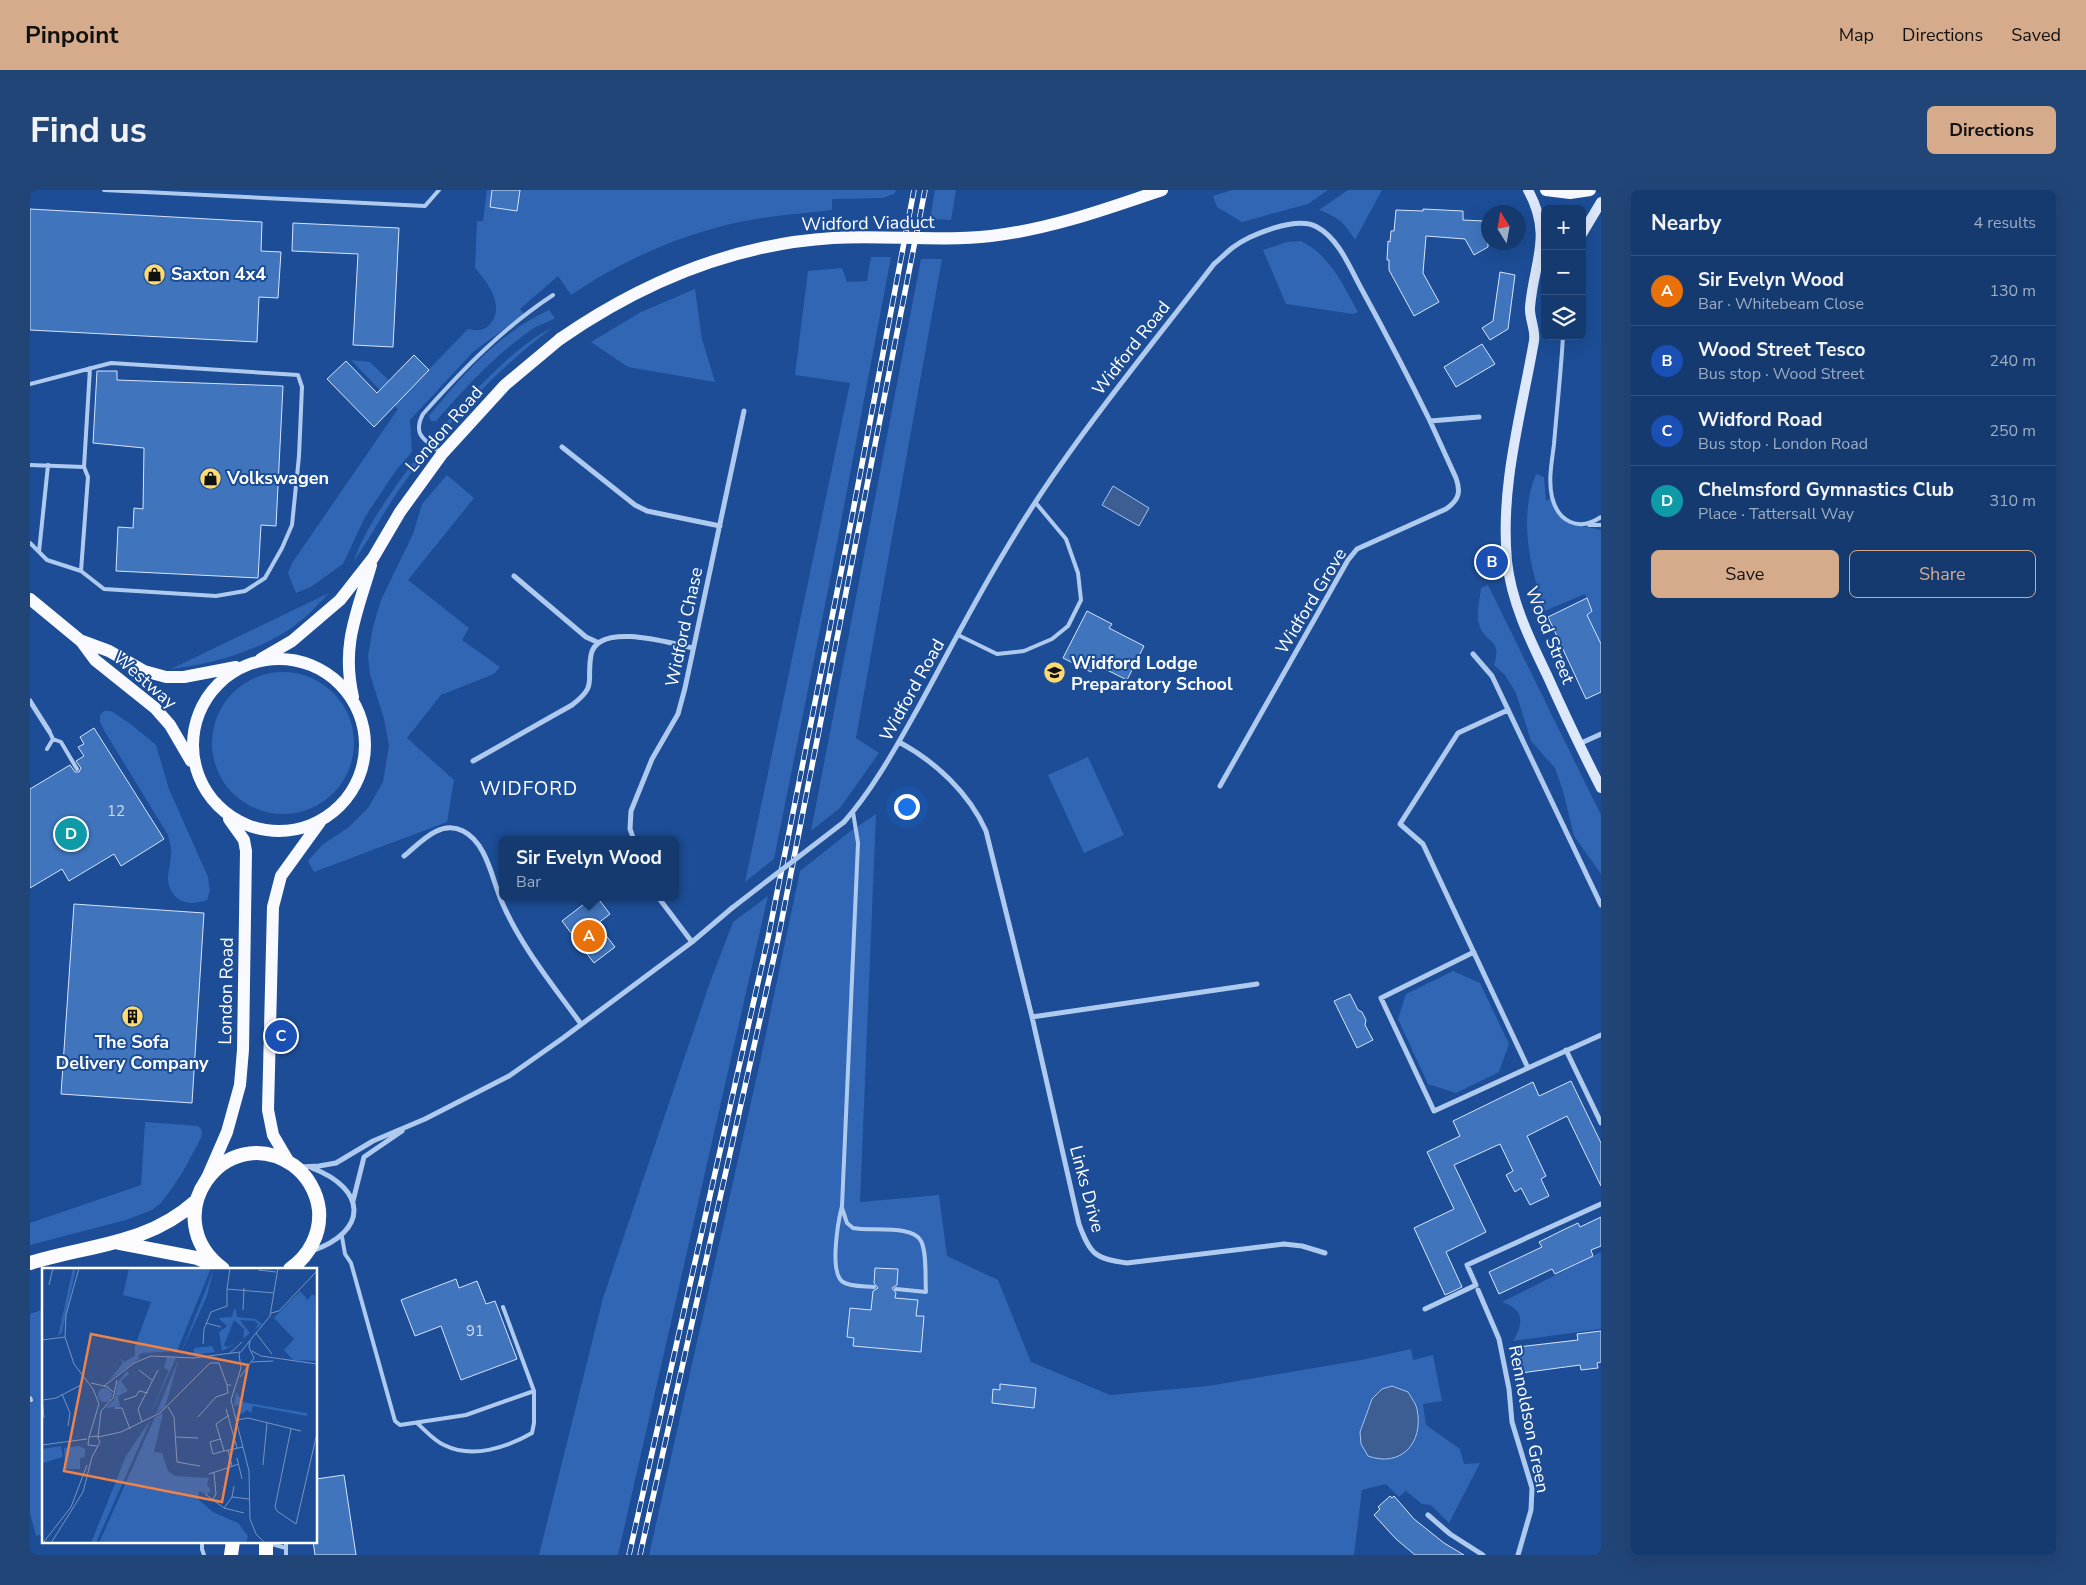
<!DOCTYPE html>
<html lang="en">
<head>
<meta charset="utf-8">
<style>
	body { margin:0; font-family:"Nunito Sans",sans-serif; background:#224578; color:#f1f3f6 }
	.controls { position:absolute; right:15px; top:15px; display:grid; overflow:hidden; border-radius:8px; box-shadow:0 5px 20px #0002 }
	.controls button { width:45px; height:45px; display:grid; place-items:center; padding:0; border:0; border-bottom:1px solid #345483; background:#153a70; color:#f1f3f6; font:25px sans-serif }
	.compass { position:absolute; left:1451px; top:15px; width:45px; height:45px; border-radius:50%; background:#153a70; box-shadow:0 5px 20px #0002; rotate:349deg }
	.you { position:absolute; left:876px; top:616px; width:18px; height:18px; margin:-12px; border:4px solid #fff; border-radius:50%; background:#1a73e8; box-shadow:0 0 0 8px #1a73e833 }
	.badge { display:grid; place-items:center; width:32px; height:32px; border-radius:50%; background:#d6ab8b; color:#fff; font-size:16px; font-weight:700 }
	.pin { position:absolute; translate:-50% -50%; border:2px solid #fff; box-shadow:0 1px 5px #0006 }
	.popup { position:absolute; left:469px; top:646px; width:180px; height:65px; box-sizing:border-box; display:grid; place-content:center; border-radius:8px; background:#153a70; filter:drop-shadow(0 1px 4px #0005); font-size:16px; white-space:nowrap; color:#9dadc3 }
	.popup b { font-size:19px; color:#f1f3f6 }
	.popup::after { content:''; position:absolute; left:50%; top:100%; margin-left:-10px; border:10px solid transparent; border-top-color:#153a70 }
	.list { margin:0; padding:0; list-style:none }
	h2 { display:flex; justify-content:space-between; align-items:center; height:65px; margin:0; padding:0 20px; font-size:21px }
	h2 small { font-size:16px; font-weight:400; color:#9dadc3 }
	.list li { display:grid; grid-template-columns:32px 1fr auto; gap:15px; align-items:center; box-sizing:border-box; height:70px; padding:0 20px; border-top:1px solid #345483 }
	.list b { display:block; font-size:19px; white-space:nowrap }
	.list p { margin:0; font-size:16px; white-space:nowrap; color:#9dadc3 }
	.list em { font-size:16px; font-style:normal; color:#9dadc3 }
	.actions { display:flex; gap:10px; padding:15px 20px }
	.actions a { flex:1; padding:11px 0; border:1px solid #d6ab8b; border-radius:8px; text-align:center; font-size:18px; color:#d6ab8b }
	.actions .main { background:#d6ab8b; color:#111 }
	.icon { flex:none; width:28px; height:28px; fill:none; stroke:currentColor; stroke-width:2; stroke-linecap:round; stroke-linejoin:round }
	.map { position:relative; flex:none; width:1571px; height:1365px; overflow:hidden; border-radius:8px }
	header { display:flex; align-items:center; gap:30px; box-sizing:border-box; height:70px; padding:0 25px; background:#d6ab8b; color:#111 }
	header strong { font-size:24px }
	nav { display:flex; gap:28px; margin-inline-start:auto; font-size:18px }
	.intro { display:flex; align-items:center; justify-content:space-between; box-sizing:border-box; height:120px; padding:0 30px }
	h1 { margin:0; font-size:35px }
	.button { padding:12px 22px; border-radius:8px; background:#d6ab8b; color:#111; font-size:18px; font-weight:700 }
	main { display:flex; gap:30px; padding:0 30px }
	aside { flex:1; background:#153a70; border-radius:8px; box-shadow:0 5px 20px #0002 }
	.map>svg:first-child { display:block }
	.green { fill:#3066b4 }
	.water { fill:#3c5e93; stroke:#a3c4f1 }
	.building { fill:#4074bc; stroke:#d6e5fb }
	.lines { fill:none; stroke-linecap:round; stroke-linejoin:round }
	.service { stroke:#afcaef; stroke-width:4 }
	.minor { stroke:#afcaef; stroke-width:5 }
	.secondary { stroke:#dde9fb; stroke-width:10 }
	.primary { stroke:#f8faff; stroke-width:12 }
	.trunk { stroke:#fcfcff; stroke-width:14 }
	.rail-casing { stroke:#fff; stroke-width:5.5 }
	.rail { stroke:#1c4d96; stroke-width:4; stroke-dasharray:11; stroke-linecap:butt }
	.minor-bridge { stroke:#afcaef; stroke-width:5 }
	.primary-bridge { stroke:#f8faff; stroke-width:12 }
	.labels { text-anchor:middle; stroke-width:4; stroke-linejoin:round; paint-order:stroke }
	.number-label { font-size:15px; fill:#cfdcee }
	.street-label { font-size:18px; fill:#fff; stroke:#1c4d96 }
	.poi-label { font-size:18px; font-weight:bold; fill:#fff; stroke:#1c4d96; text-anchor:start }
	.neighbourhood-label { font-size:19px; letter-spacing:1px; fill:#fff; stroke:#1c4d96 }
	.inset-road { fill:none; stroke:#7794c0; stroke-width:1 }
	.view { fill:#ee8249; fill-opacity:0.15; stroke:#ee8249; stroke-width:2.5 }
	.inset-edge { fill:none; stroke:#fff; stroke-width:2.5 }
</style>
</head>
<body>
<header>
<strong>Pinpoint</strong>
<nav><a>Map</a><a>Directions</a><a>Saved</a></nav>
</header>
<div class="intro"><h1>Find us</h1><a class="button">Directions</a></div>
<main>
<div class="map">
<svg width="1571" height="1365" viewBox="0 0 1571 1365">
	<rect width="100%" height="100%" fill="#1c4d96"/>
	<path class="green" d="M457,0H866L864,4L852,8L802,9V20C773,24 743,25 715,31C653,43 593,70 541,105L528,86L490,119L494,124L443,162L380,230L382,262L367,279L335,327L313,374L281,397L266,403L258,383L262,373L368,219L321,170L340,172L374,205L438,139C447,141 454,141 460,134C476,116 457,92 445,78L447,31H453Z
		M905,0H926L921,30L900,29Z
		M1202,0H1298L1278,14L1212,32L1187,17L1183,6Z
		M1318,0H1352L1325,50C1315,33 1308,27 1289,20Z
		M1271,51C1300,65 1313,95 1328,122L1323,124L1256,114L1233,60L1257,52Z
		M841,67H861L801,385L744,669L715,692L820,193L765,185L778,81L812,78L817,92L837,91Z
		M891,69H912L826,548L849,563L810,618L781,641Z
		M665,99L672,149L685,192L598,177L561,152L611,122Z
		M519,120L525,128C517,133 508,135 501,140C465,165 435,198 406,231H401L399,226C432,185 470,142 519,120Z
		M522,138C463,182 413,238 371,297C354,321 341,347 324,371C341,312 465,163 522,138Z
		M1506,284L1514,287L1516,311L1522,307C1532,335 1545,334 1571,340V457L1555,426L1562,421L1555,404L1515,421C1500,379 1488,327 1506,284Z
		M417,285L444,308L378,390L439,438L432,450L470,477L464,484L411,505L377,548L424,590L417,632L284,682L278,671L292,655L319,637L338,618L353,592L359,555L354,529L340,484L338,466L343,437L351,410L383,344L392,314Z
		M1458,395L1571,625V684L1544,646L1533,601L1525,578L1501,551L1486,503L1475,485L1464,475C1473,447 1454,454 1449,434C1446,424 1450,408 1451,398Z
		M299,403C285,418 270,434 252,444C220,463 178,475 141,479Z
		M182 553a71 71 0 1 1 142 0a71 71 0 1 1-142 0Z
		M74,521H81L102,535L126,555L139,599L178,687L180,701L177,710C158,718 139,710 138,688C138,680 141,672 141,664C142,658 139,651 138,645L75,542L70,532V525Z
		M1058,567L1094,645L1054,663L1018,585Z
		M846,624L830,1012L909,1005L917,1066L968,1090L1001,1172L1080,1205L1178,1196L1331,1170L1381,1159L1383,1170L1403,1165L1412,1211L1393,1214L1396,1235L1430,1259L1434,1274L1450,1273L1419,1333L1401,1315L1392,1314L1376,1301L1369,1307L1356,1294L1332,1300L1324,1365H619L730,872L770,681L818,643Z
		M738,706L588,1365H509L573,1108L679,795L703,732Z
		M1423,781L1450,793L1479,854L1469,882L1426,903L1398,894L1368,829L1376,804Z
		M115,932L168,936L172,940L171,948L154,980L140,1001L131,1013L122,1020L96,1030L0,1055V1033L111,995Z
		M1571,1062V1139L1483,1151C1494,1133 1494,1119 1472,1112Z
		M14,1119V1344L6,1346L0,1323V1124Z"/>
	<path class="water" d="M1083,296L1119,318L1109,336L1072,315Z
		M1362,1196L1378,1202C1381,1207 1386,1214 1387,1219C1394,1253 1371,1278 1338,1266L1331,1254L1330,1242L1342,1209L1352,1199Z"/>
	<path class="building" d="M462,0H490L487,21L460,17Z
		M0,19L232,32L231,61L251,62L248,108L229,107L227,152L0,140Z
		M1393,19L1433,21V30L1454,31L1458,39V57L1444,65L1435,49L1396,46L1393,83L1409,112L1384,126L1359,80V70H1357L1358,51L1360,52L1361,41H1364L1366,20L1393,21Z
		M263,33L369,38L363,157L323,155L328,64L262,61Z
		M1470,82L1485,85L1478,139L1460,150L1452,138L1463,131Z
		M1452,154L1465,174L1426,197L1414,177Z
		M384,165L399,180L344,237L297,189L316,171L347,203Z
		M67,181H87V190L253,196L246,336L231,335L228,388L86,381L88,337L103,338L104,318L113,319L114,258L63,253Z
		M1557,408L1562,421L1557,425L1571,454V502L1556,509L1518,427Z
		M1057,421L1082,434L1079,438L1114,456L1097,490L1065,474L1061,482L1033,468Z
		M64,538L134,649L91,676L84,664L39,691L32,679L0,698V599L40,575L45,582H49L51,578L46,571L54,566L48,557L54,554L50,547Z
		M563,707H567L580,724L567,734L585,757L564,773L532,731Z
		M44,714L174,723L162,913L31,904Z
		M1320,804L1328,820L1332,822L1336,830L1335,835L1343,850L1327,858L1304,811Z
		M1541,891L1571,953V996L1537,926L1497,946L1516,986L1511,989L1519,1006L1500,1015L1491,998L1485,1002L1476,985L1483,981L1470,954L1424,975L1456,1042L1416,1062L1432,1097L1415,1105L1384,1038L1424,1019L1397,962L1430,946L1423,931L1503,892L1509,906Z
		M1571,1027V1056L1561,1060L1563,1066L1525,1084L1522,1079L1469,1104L1459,1082L1512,1057L1509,1052L1533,1040L1548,1033L1550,1037Z
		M845,1078L868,1079L867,1095L862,1098L866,1103L865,1108L888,1110L886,1126H894L891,1162L823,1156L824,1148L817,1147L820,1118L841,1120L843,1101L848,1098L844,1093Z
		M426,1089L429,1098L447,1091L456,1114L465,1111L487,1169L431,1190L411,1136L385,1146L371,1110Z
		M1571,1141V1172L1567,1173L1568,1178L1551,1180L1550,1175L1491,1183L1488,1157L1548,1150L1547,1144Z
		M970,1194L1006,1198L1004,1218L962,1213L963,1199L970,1200Z
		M314,1285L326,1365H285L283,1351H286V1289Z
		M1360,1306L1362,1308L1364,1306L1384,1329L1414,1353L1434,1365H1385L1366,1349L1344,1325L1350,1319L1348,1317Z"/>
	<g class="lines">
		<path class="service" d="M74,0L395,16L409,0
			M1533,146C1531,182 1527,218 1524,254C1522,271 1518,290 1522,307C1528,332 1549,342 1571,327
			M0,194L81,173L268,185L272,197L269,266L262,335L252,358L235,388L215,401L186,406L74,399L51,381L17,370L0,353
			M410,262C395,250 382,245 393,224C433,179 473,138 523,105
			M0,275L54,277L60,178
			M1559,335H1571
			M9,362L18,275
			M51,381L58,287L54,277
			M928,445L967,464L994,461L1022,449L1038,436L1051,410L1048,383L1036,349L1005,312
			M19,541L23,549L31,552L47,579
			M17,559L23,549
			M823,622L828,653L812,1016C808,1032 799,1083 813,1092C820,1097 835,1096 844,1097
			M812,1018L817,1033L823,1038C840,1042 883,1034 891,1051C897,1062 895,1088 896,1102L866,1099
			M312,1047L315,1064L321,1073L365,1231L370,1235L436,1225L504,1201L473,1117
			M0,1208L1,1210
			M387,1233C395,1240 404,1251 414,1255C442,1269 476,1258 502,1243L504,1233V1201
			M172,1351V1359L174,1365
			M256,1351V1365
			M238,1353L256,1358"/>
		<path class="minor" d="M532,257L605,315L617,321L690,336
			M484,386L556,447L567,452
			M1443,464L1462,486L1571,715
			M0,511L19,541
			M1478,520L1428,543L1370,634L1393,654L1498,878L1571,845
			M869,552C906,572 939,603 956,641L1002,827L1049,1034C1060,1064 1065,1069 1097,1073L1254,1054L1272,1056L1295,1063
			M1549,554L1571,544
			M443,571L542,515C568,495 556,492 561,465C567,431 641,453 663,458
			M1190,596L1318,370L1327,359L1416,319C1429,310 1431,302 1426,288L1400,231
			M814,632C844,598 866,557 888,518C916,467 942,416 972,366C1033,261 1111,169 1184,74C1190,69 1196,63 1202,58C1219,45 1267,25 1287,37C1309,49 1320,78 1331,98C1355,142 1378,186 1400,231L1449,227
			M604,650L600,639L601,621L622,569L648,524L655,498L714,221
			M374,666C390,653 410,629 433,641C456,652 462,688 471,710C490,755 522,794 551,834
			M628,707L662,752
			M1444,762L1351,808L1404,921L1498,878
			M1002,827L1227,794
			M1536,860L1571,933
			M270,977L289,976L306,973L343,951L395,929L479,886L533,848L662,752L702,718
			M282,978C337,999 339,1041 282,1061
			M323,1011L334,967L372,941
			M1448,1100L1469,1149L1479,1199L1482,1232L1502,1298L1501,1320L1488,1365
			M1395,1119L1446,1095L1437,1075L1571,1014
			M1398,1325L1420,1344L1453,1365"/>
		<path class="secondary" d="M1498,0C1523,46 1504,71 1500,117C1499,128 1506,140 1504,151C1491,225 1470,296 1477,371C1481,411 1500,450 1517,485C1534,523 1552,561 1571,598
			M1552,44L1571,12"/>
		<path class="primary" d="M1516,0L1540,3L1560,0
			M0,409L51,451L65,470L125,518L140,535L161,571
			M52,451L79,461L114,481L136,487H154L206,477
			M163 555a86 86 0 1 1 172 0a86 86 0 1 1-172 0Z
			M231,469L262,451L310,410L343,368L370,322L412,264L475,195L530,149
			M323,507C311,455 327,423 341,375
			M260,974L243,945L238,920L243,717L251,686L290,632
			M177,988L197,942L210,895L213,860L216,661L214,650L199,629"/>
		<path class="trunk" d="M89,1053L167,1068L185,1075
			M0,1073C58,1055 117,1055 165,1012
			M193,1079C124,1028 194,929 263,975C277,985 287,1002 289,1020C291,1044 279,1066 260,1079
			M201,1365L203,1351
			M236,1365V1351"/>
		<defs>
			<path id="rail" d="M599,1365L738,748L821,332L884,0
				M610,1365L748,749L895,0"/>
		</defs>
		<use href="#rail" class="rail-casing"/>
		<use href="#rail" class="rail"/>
		<path class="minor-bridge" d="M702,718L814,632"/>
		<path class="primary-bridge" d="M530,149C611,93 704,54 803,48C856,45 909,52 961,46C1021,39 1076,19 1132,0"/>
	</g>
	<defs>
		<symbol id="shop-disc" viewBox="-11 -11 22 22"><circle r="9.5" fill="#ffda6e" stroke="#1c4d96"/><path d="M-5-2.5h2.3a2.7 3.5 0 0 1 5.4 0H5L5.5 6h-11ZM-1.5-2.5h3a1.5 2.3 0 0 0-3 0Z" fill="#111"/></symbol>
		<symbol id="school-disc" viewBox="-11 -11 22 22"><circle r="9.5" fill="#ffda6e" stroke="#1c4d96"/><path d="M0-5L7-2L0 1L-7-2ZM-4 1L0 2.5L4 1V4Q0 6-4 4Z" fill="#111"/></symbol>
		<symbol id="building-disc" viewBox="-11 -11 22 22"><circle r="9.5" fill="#ffda6e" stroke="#1c4d96"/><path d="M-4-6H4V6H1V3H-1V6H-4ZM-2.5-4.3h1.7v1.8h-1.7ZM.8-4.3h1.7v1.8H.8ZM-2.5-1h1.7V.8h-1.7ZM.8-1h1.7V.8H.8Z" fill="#111"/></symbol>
	</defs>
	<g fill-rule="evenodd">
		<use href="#shop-disc" x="112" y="72" width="25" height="25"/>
		<use href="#shop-disc" x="168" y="276" width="25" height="25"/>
		<use href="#school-disc" x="1012" y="470" width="25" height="25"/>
		<use href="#building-disc" x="90" y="814" width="25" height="25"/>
	</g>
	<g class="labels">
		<g class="number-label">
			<text x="86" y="626">12</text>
			<text x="445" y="1146">91</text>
		</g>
		<g class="street-label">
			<text transform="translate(838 33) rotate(-1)" y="6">Widford Viaduct</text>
			<text transform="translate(1101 158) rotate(-52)" y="6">Widford Road</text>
			<text transform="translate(414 239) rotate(-49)" y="6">London Road</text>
			<text transform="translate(1281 411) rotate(-59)" y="6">Widford Grove</text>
			<text transform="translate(654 437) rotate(-78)" y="6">Widford Chase</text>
			<text transform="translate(1520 445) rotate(68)" y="6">Wood Street</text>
			<text transform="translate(115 490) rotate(41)" y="6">Westway</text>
			<text transform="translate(882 500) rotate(-61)" y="6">Widford Road</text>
			<text transform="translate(196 801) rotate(-89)" y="6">London Road</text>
			<text transform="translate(1057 999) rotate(75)" y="6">Links Drive</text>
			<text transform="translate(1499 1229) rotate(79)" y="6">Rennoldson Green</text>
		</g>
		<g class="poi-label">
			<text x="141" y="90">Saxton 4x4</text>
			<text x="197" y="294">Volkswagen</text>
			<text x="1041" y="479">Widford Lodge<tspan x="1041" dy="21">Preparatory School</tspan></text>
			<text x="102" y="858" text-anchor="middle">The Sofa<tspan x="102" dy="21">Delivery Company</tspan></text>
		</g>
		<g class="neighbourhood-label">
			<text x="499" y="605">WIDFORD</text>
		</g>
	</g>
	<g transform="translate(12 1078)">
		<rect width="275" height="275" fill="#1c4d96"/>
		<path d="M31,0H34L20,65L16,68ZM87,0H169L135,83L100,85L96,88L98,90L67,112L81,95L77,89L82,94L93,88V78L109,34L81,27ZM172,0L165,28L138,87L166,16ZM258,23L266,32L270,26L273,28L275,93L251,92L242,82L252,71L232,50ZM193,39L195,49L214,51L220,56L213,62L216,56L213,53L198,52L208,65L201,71L202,61L192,52L182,77L185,79L195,75L180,83L177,64L185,58L176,50L190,49ZM170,78L173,84L151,87L152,80ZM125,89L134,90L107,149L127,102L122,100ZM137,90L123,139L114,146ZM85,103L87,106L79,113L86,123L76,128L78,138L64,140L72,132L76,114ZM56 127a7 7 0 1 1 14 0a7 7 0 1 1-14 0ZM194,124L201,134L265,145V148L211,138L209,145L205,142L198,147L197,137L192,138ZM121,145L112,184L120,185L126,203L133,208L167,210L165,217L169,222L165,227L157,223L156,231L171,244L196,255L206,268L204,275H57L113,149ZM109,151L54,275H49L84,188ZM19,178L21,189L1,195L0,218V181ZM37,178L43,181V189L38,190V201H23L22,180Z" fill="#3066b4"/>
		<path class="inset-road" d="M37,0L24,47L23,69L32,96L51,121L57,136L47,169M216,2L234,4M7,17L11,0M185,21L188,0M201,42L202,20M229,45L237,43L275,3M164,55L179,59M214,65L230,86M0,72L23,69M161,76L162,61L169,44L185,38V21L232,25M210,83L219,88L275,96M187,86L200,74M210,94L231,93M97,102L111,113M198,109L212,90L207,79L208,73M49,115L66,119L71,124M62,118L92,95L109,88L151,90L198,84M20,126L28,145L26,158M0,127L2,150M1,132L14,130L39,117M82,132L94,128L97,123L106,125M126,139L132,149L135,194L158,198M73,140H80L88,161M184,141L195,180M187,147L174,156L182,183L201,179M156,149L174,129L186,125L185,117M195,152L206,150L259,163M100,154L96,141L116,102M249,161L233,239L235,243L254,256L275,165M56,169L79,164L118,145L168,95H177L185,117H189M56,169L59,143L71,130L75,112M133,169L156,170M178,171L168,174L171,186L182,183M0,177L45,171M186,182L190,198M195,190L200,211M221,197L225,155M167,206L197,196M163,226L182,240L202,245M190,229L207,231M170,233L174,226L172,205M182,240L190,229L192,218M1,275L29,239L45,197M9,275L41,224L50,189L58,174L55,168L47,169L46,177L55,178M223,275L214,266L208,251L207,203L189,132L199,100L197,86L228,48L236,0"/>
		<path class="view" d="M49,66L206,97L180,234L22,203Z"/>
		<rect width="275" height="275" class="inset-edge"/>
	</g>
</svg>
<div class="controls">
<button>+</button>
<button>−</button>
<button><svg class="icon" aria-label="layers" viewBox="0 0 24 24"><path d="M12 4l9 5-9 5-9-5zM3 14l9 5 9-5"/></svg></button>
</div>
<svg class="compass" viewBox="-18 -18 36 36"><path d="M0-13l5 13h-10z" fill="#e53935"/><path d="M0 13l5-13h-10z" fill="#9dadc3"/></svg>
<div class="you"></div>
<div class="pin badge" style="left:559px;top:746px;background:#e8710a">A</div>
<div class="popup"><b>Sir Evelyn Wood</b>Bar</div>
<div class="pin badge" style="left:1462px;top:372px;background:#1a4fb4">B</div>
<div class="pin badge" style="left:251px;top:846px;background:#1a4fb4">C</div>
<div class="pin badge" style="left:41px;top:644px;background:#0f9aa8">D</div>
</div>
<aside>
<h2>Nearby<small>4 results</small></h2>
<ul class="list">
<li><span class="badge" style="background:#e8710a">A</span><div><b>Sir Evelyn Wood</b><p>Bar · Whitebeam Close</p></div><em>130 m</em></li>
<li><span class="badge" style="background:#1a4fb4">B</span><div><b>Wood Street Tesco</b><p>Bus stop · Wood Street</p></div><em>240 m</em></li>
<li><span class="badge" style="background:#1a4fb4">C</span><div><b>Widford Road</b><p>Bus stop · London Road</p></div><em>250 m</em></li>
<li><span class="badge" style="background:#0f9aa8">D</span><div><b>Chelmsford Gymnastics Club</b><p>Place · Tattersall Way</p></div><em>310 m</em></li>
</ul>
<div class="actions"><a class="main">Save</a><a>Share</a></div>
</aside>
</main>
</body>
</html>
